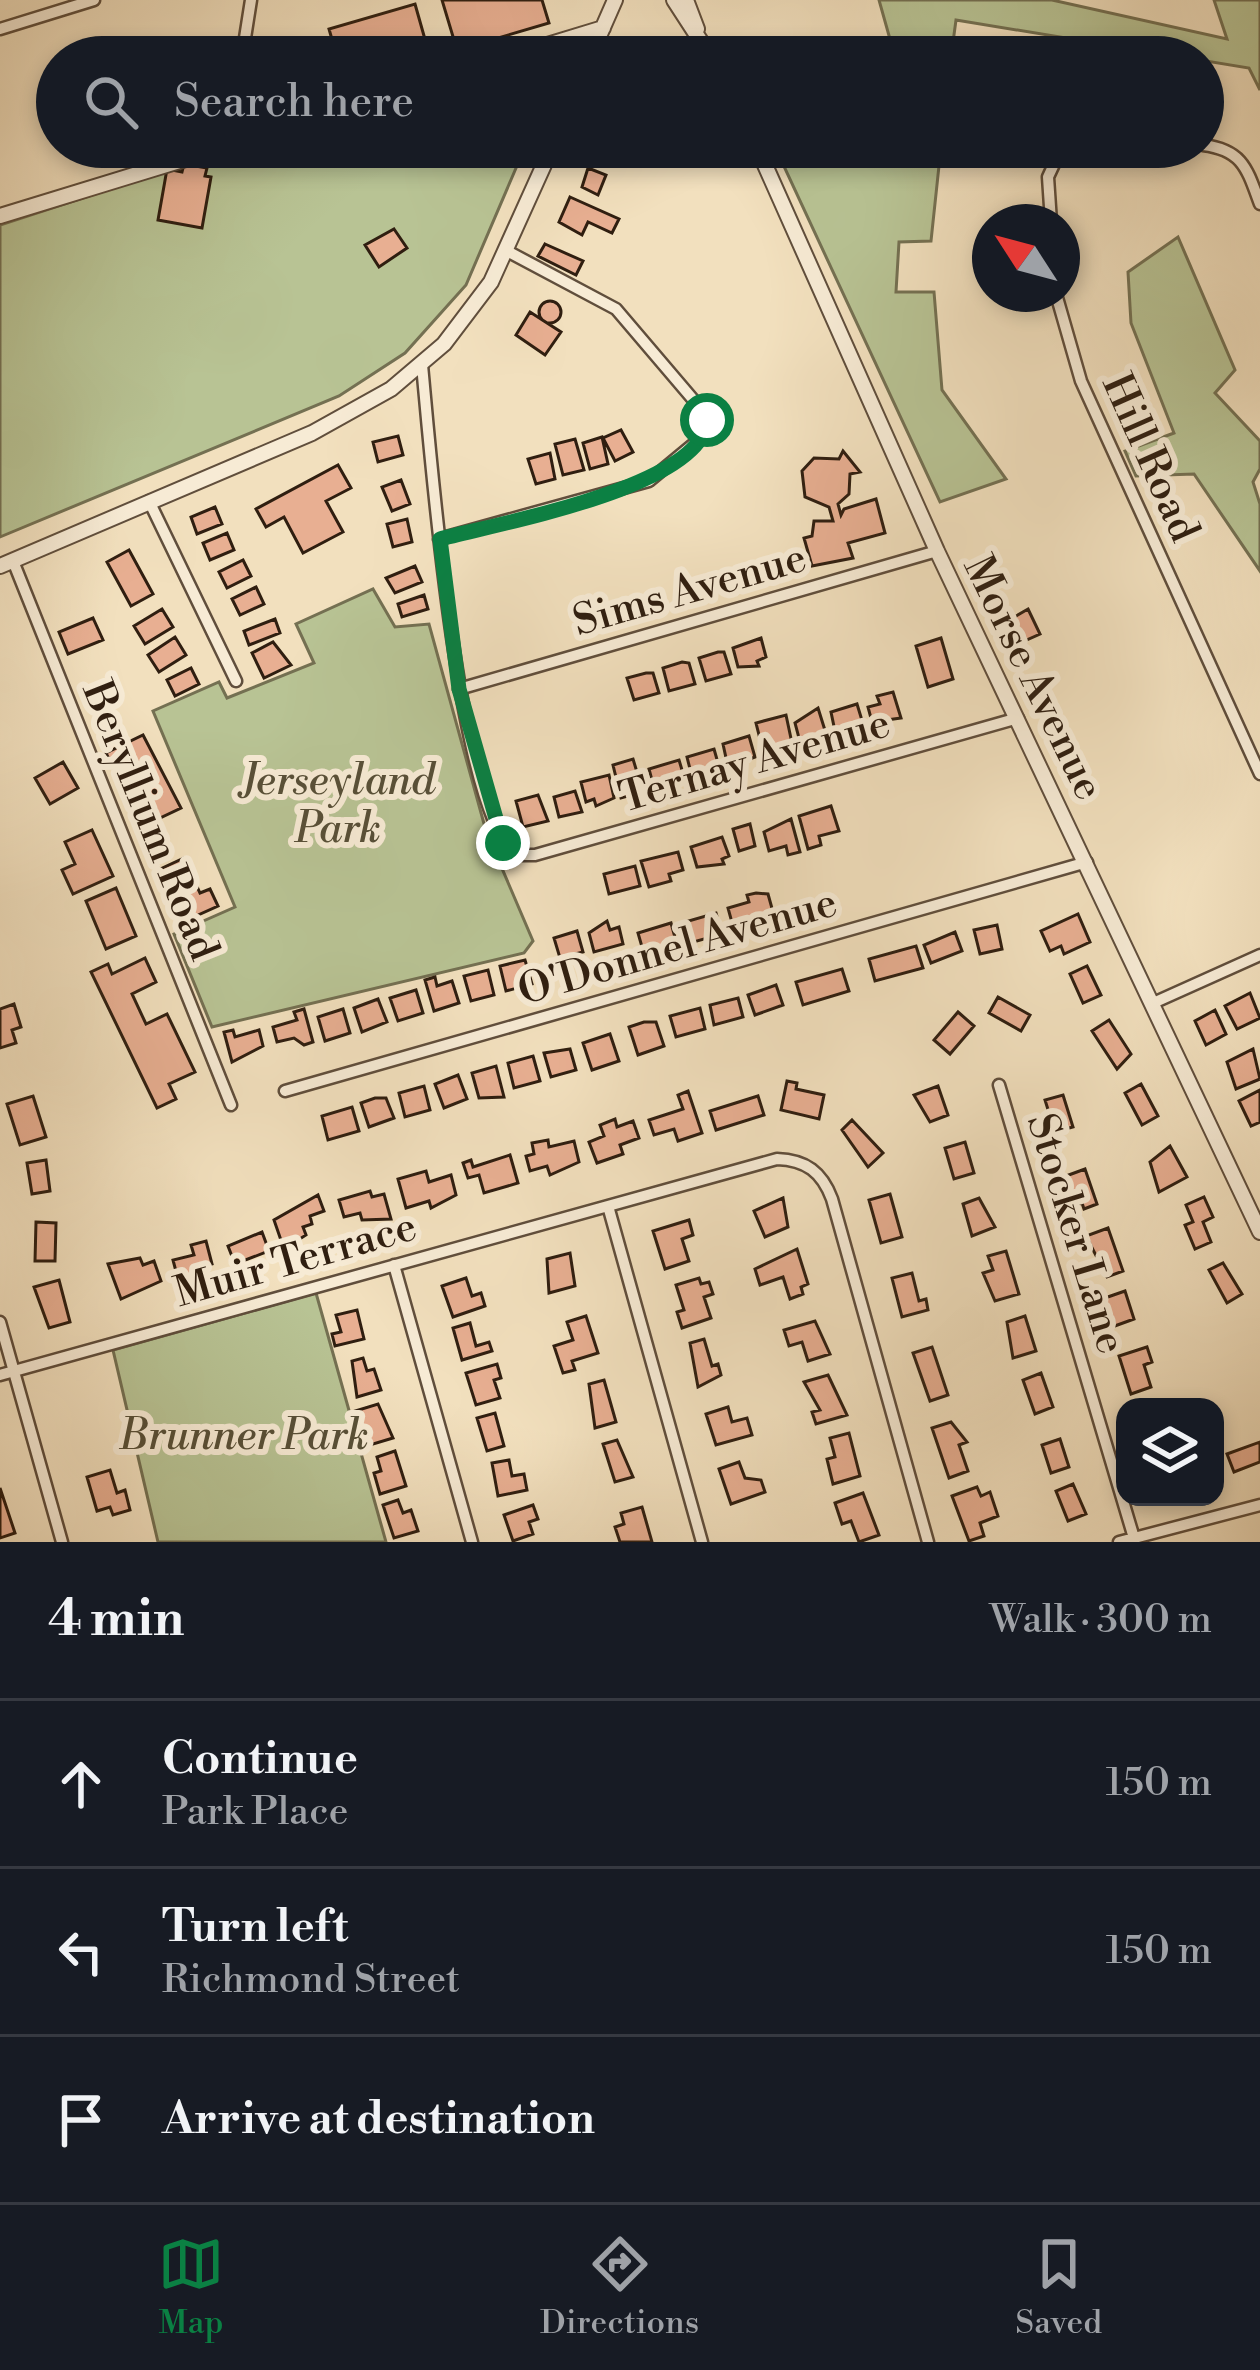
<!DOCTYPE html>
<html lang="en">
<head>
<meta charset="utf-8">
<style>
	body { margin:0; font-family:"Libre Bodoni",serif; background:#20242c; color:#f1f3f6 }
	.controls { position:absolute; right:36px; bottom:36px; display:grid; overflow:hidden; border-radius:24px; box-shadow:0 6px 18px #0003 }
	.controls button { width:108px; height:108px; display:grid; place-items:center; padding:0; border:0; border-bottom:3px solid #363941; background:#171b24; color:#f1f3f6; font:60px sans-serif }
	.compass { position:absolute; left:972px; top:204px; width:108px; height:108px; border-radius:50%; background:#171b24; box-shadow:0 6px 18px #0003; rotate:306deg }
	.stop { position:absolute; width:36px; height:36px; margin:-27px; border:9px solid #0b8043; border-radius:50%; background:#fff }
	.stop.end { background:#0b8043; border-color:#fff; box-shadow:0 3px 12px #0008 }
	.list { margin:0; padding:0; list-style:none }
	h2 { display:flex; justify-content:space-between; align-items:center; height:156px; margin:0; padding:0 48px; font-size:51px }
	h2 small { font-size:39px; font-weight:400; color:#9ea1a6 }
	.list li { display:grid; grid-template-columns:78px 1fr auto; gap:36px; align-items:center; box-sizing:border-box; height:168px; padding:0 48px; border-top:3px solid #363941 }
	.list b { display:block; font-size:45px; white-space:nowrap }
	.list p { margin:0; font-size:39px; white-space:nowrap; color:#9ea1a6 }
	.list em { font-size:39px; font-style:normal; color:#9ea1a6 }
	.icon { flex:none; width:66px; height:66px; fill:none; stroke:currentColor; stroke-width:2; stroke-linecap:round; stroke-linejoin:round }
	.map { position:relative; flex:none; width:1260px; height:1542px; overflow:hidden }
	.search { position:absolute; background:#171b24; box-shadow:0 6px 18px #0003; left:36px; right:36px; top:36px; height:132px; display:flex; align-items:center; gap:30px; box-sizing:border-box; padding:0 42px; border-radius:66px; color:#9ea1a6; font-size:45px }
	.sheet { height:660px; background:#171b24 }
	nav { display:flex; justify-content:space-around; align-items:center; box-sizing:border-box; height:168px; border-top:3px solid #363941; background:#171b24; font-size:33px; color:#9ea1a6 }
	nav a { display:grid; justify-items:center; gap:6px }
	nav .on { color:#0b8043 }
	.map>svg:first-child { display:block }
	.green { fill:#b8c394; stroke:#747052; stroke-width:3 }
	.building { fill:#e8af92; stroke:#2f1e10; stroke-width:3 }
	.lines { fill:none; stroke-linecap:round; stroke-linejoin:round }
	.minor-casing { stroke:#604e3c; stroke-width:15 }
	.tertiary-casing { stroke:#604e3c; stroke-width:18 }
	.minor { stroke:#f7ebd5; stroke-width:10 }
	.tertiary { stroke:#f7ebd5; stroke-width:14 }
	.route { stroke:#0b8043; stroke-width:15 }
	.labels { text-anchor:middle; stroke-width:12; stroke-linejoin:round; paint-order:stroke }
	.street-label { font-size:42px; fill:#2f1e10; stroke:#f7ebd5 }
	.park-label { font-size:42px; font-style:italic; fill:#585038; stroke:#f7ebd5 }
</style>
</head>
<body>
<div class="map">
<svg width="1260" height="1542" viewBox="0 0 1260 1542">
	<rect width="100%" height="100%" fill="#f2e0be"/>
	<filter id="stains"><feTurbulence type="fractalNoise" baseFrequency=".00167" numOctaves="4"/><feColorMatrix values="0 0 0 0 .2 0 0 0 0 .09 0 0 0 0 .02 0 0 0 .5 -.17"/></filter>
	<radialGradient id="worn" r=".72"><stop offset=".6" stop-color="#630" stop-opacity="0"/><stop offset="1" stop-color="#630" stop-opacity=".3"/></radialGradient>
	<path class="green" d="M879,0H1052L1227,39L1214,0H1260V90L1249,68L956,20L951,57H895Z
		M239,147H525L466,285L405,353L339,396L0,537V225Z
		M775,147H941L931,241L899,242L896,292H934L942,390L1006,479L940,502Z
		M1178,237L1235,370L1215,393L1260,441V469L1253,482L1260,504V571L1194,474L1136,476L1125,451L1174,433L1131,323L1128,272Z
		M373,589L395,627L429,624L486,831L533,941L524,953L212,1027L174,934L235,907L153,711L219,682L227,698L314,663L296,624Z
		M316,1293L386,1542H158L113,1350Z"/>
	<path class="building" d="M442,0H542L549,23L457,50Z
		M415,4L430,57H337L329,29Z
		M184,164L207,168L205,176L211,177L202,228L158,220L167,169L182,172Z
		M588,168L606,175L598,195L582,187Z
		M570,197L619,219L612,233L588,222L582,235L559,222Z
		M394,229L407,248L379,267L365,245Z
		M545,244L583,261L576,275L538,256Z
		M539 312a11 11 0 1 1 22 0a11 11 0 1 1-22 0Z
		M530,312L561,332L545,355L516,335Z
		M621,430L633,452L615,461L603,438Z
		M398,436L403,455L378,462L373,442Z
		M602,437L608,464L590,469L583,443Z
		M575,439L584,470L563,475L555,444Z
		M843,451L860,472L850,474L849,494L838,504L841,515L844,509L876,499L885,533L848,543L853,558L812,566L804,538L812,536L814,521H833L829,507L805,497L802,471L814,458L839,459Z
		M550,453L555,479L536,484L528,459Z
		M338,465L351,488L326,501L343,532L303,553L284,517L266,527L256,509Z
		M401,480L410,504L392,511L382,487Z
		M215,507L222,524L197,534L191,517Z
		M407,519L412,542L393,547L387,524Z
		M227,533L234,550L210,560L203,543Z
		M129,550L153,594L131,606L107,562Z
		M243,560L251,576L227,588L219,572Z
		M415,566L422,582L395,593L386,578Z
		M256,587L264,604L240,615L232,599Z
		M424,595L428,609L402,617L398,604Z
		M162,609L173,627L145,644L134,626Z
		M1028,609L1040,634L1022,642L1011,619Z
		M93,618L103,640L68,654L59,632Z
		M275,619L280,633L249,645L244,631Z
		M175,637L186,655L159,672L148,655Z
		M761,638L766,657L757,661L759,666L738,667L733,648Z
		M941,638L953,679L928,687L916,646Z
		M273,642L291,665L264,678L252,653Z
		M718,652H724L731,674L706,681L699,658Z
		M682,662L689,663L695,684L669,691L663,668Z
		M191,668L199,684L175,696L167,680Z
		M646,673H653L659,693L634,700L627,678Z
		M893,692L901,718L872,722L868,707L880,704L877,696Z
		M857,704L864,727L836,736L831,712Z
		M818,708L828,740L800,742L795,723Z
		M786,715L793,748L763,751L756,723Z
		M143,735L181,808L141,827L106,753Z
		M749,736L755,757L728,767L723,744Z
		M714,749L720,770L692,777L687,757Z
		M633,759L643,792L621,798L613,765Z
		M679,760L685,780L654,788L649,769Z
		M63,762L78,788L50,804L35,778Z
		M609,775L614,798L596,806L594,799L586,802L581,782Z
		M575,791L582,812L559,817L554,797Z
		M538,795L548,821L523,827L516,801Z
		M831,806L839,831L819,836L821,845L808,849L799,816Z
		M791,819L800,852L788,855L786,846L769,851L764,832Z
		M750,824L755,846L739,851L733,829Z
		M92,830L113,876L73,894L62,870L75,864L65,842Z
		M722,837L729,856L722,859L724,864L697,867L691,847Z
		M678,852L683,870L669,874L671,881L649,887L641,861Z
		M184,858L200,893L210,889L218,906L178,924L154,872Z
		M635,866L640,886L609,894L604,874Z
		M116,888L136,936L106,949L86,901Z
		M756,893L768,894L773,912L734,930L728,908L749,902L747,895Z
		M716,913L722,934L690,943L685,922Z
		M1078,914L1090,942L1064,954L1061,946L1050,951L1041,931Z
		M607,921L610,930L619,927L623,944L594,952L589,933Z
		M671,923L676,941L644,954L638,933Z
		M997,925L1002,949L980,954L974,930Z
		M577,931L583,952L560,958L554,938Z
		M955,932L962,951L931,963L924,945Z
		M916,946L923,968L875,981L869,959Z
		M145,958L156,982L132,994L146,1024L167,1014L195,1072L169,1084L176,1099L157,1108L91,972L108,964L112,974Z
		M525,960L532,984L506,991L500,966Z
		M1087,966L1101,995L1083,1003L1070,974Z
		M842,969L849,991L803,1005L796,982Z
		M488,970L494,995L471,1001L464,976Z
		M435,977L437,986L452,981L459,1003L434,1011L425,980Z
		M776,985L783,1005L755,1015L748,995Z
		M416,990L423,1013L398,1021L390,998Z
		M1250,993L1260,1018L1237,1029L1225,1006Z
		M998,997L1030,1015L1021,1031L989,1013Z
		M738,998L743,1017L714,1025L710,1005Z
		M378,999L387,1022L362,1032L354,1008Z
		M14,1004L21,1027L12,1030L16,1043L0,1048V1009Z
		M700,1008L705,1029L676,1037L670,1016Z
		M304,1009L313,1042L304,1045L294,1038L277,1042L273,1027L297,1020L294,1012Z
		M343,1009L350,1033L325,1041L318,1017Z
		M1215,1010L1226,1034L1206,1045L1195,1021Z
		M958,1012L974,1026L950,1054L934,1040Z
		M1109,1020L1131,1054L1117,1069L1092,1031Z
		M644,1022H656L664,1046L638,1055L629,1027Z
		M233,1030L235,1037L259,1030L263,1046L232,1062L224,1032Z
		M610,1034L619,1061L592,1070L583,1043Z
		M570,1049L576,1070L551,1077L544,1053Z
		M1253,1049L1260,1079L1236,1089L1227,1062Z
		M533,1056L540,1081L514,1088L508,1063Z
		M496,1066L504,1097L479,1098L472,1073Z
		M458,1075L467,1099L444,1108L435,1084Z
		M787,1081L797,1083L796,1089L824,1095L819,1119L781,1110Z
		M1141,1084L1158,1116L1142,1125L1125,1093Z
		M424,1086L430,1110L405,1117L399,1093Z
		M938,1086L948,1115L930,1122L914,1095Z
		M1260,1090V1122L1251,1126L1239,1101Z
		M688,1091L702,1133L678,1141L674,1129L654,1135L649,1120L683,1109L678,1095Z
		M1063,1095L1073,1127L1055,1132L1045,1100Z
		M33,1096L46,1137L20,1145L7,1104Z
		M758,1096L764,1115L716,1130L710,1111Z
		M375,1098H386L394,1118L369,1127L361,1103Z
		M352,1107L359,1131L328,1140L322,1116Z
		M615,1119L617,1127L633,1121L639,1138L620,1145L623,1154L597,1163L589,1142L604,1136L600,1125Z
		M852,1120L883,1153L868,1167L842,1130Z
		M548,1140L549,1147L574,1141L579,1162L550,1175L547,1166L530,1171L526,1156L534,1154L532,1143Z
		M965,1142L974,1173L954,1179L945,1148Z
		M1170,1146L1187,1177L1159,1192L1150,1162Z
		M510,1155L518,1183L484,1193L479,1175L468,1178L463,1163L471,1160L473,1167Z
		M46,1160L50,1191L32,1194L27,1163Z
		M1085,1169L1097,1204L1084,1209L1082,1203L1076,1205L1066,1176Z
		M426,1171L429,1182L451,1175L456,1195L431,1208L429,1201L406,1208L398,1179Z
		M370,1191L372,1197L384,1194L391,1219L362,1220L360,1213L344,1217L339,1200Z
		M890,1194L902,1237L881,1243L869,1200Z
		M318,1195L324,1211L310,1216L312,1224L303,1227L306,1235L284,1249L274,1220Z
		M1204,1197L1213,1217L1203,1222L1211,1242L1195,1249L1185,1225L1193,1222L1186,1205Z
		M783,1198L788,1227L765,1237L754,1211Z
		M979,1198L995,1227L972,1236L963,1204Z
		M689,1220L693,1235L682,1239L689,1261L665,1269L653,1231Z
		M36,1222L56,1223L55,1261H35Z
		M1108,1228L1123,1271L1107,1277L1086,1236Z
		M262,1232L269,1251L235,1264L228,1246Z
		M206,1241L212,1264L204,1266L206,1272L178,1279L173,1260L194,1255L191,1245Z
		M797,1249L808,1284L801,1287L803,1294L790,1299L783,1277L760,1285L755,1269Z
		M1006,1251L1019,1294L995,1301L983,1273L993,1270L988,1256Z
		M570,1253L575,1286L549,1293L547,1259Z
		M140,1258L143,1265L154,1261L161,1281L121,1299L108,1264Z
		M1223,1263L1242,1294L1227,1303L1209,1270Z
		M912,1273L919,1301L926,1299L928,1310L902,1317L892,1278Z
		M466,1278L472,1296L481,1293L485,1306L453,1317L442,1286Z
		M699,1278L701,1284L709,1282L713,1294L704,1297L711,1318L682,1328L677,1312L684,1310L676,1285Z
		M59,1280L70,1322L49,1328L34,1287Z
		M1125,1291L1134,1319L1112,1327L1102,1299Z
		M357,1310L364,1339L335,1346L332,1334L341,1332L336,1315Z
		M586,1316L598,1353L572,1361L575,1370L563,1373L554,1346L573,1340L567,1322Z
		M1025,1316L1036,1351L1013,1358L1007,1322Z
		M815,1321L830,1354L808,1361L802,1342L789,1346L784,1330Z
		M470,1323L476,1346L489,1342L492,1351L462,1360L453,1328Z
		M704,1339L712,1366L718,1364L721,1375L698,1387L690,1343Z
		M932,1347L948,1395L930,1401L913,1353Z
		M1147,1347L1152,1362L1144,1365L1151,1387L1131,1394L1119,1356Z
		M363,1358L367,1371L374,1369L381,1390L357,1397L352,1361Z
		M497,1364L501,1378L494,1380L500,1398L476,1405L466,1373Z
		M1041,1373L1053,1407L1035,1414L1023,1380Z
		M828,1375L847,1415L816,1424L812,1412L820,1410L804,1382Z
		M604,1380L616,1422L595,1428L589,1384Z
		M378,1404L393,1438L370,1445L366,1433L360,1435L352,1412Z
		M728,1407L732,1422L747,1418L752,1435L716,1445L706,1414Z
		M495,1413L504,1446L487,1451L477,1418Z
		M951,1422L967,1442L959,1445L968,1471L949,1478L932,1428Z
		M849,1433L860,1476L833,1484L827,1459L835,1457L830,1438Z
		M1060,1439L1069,1467L1051,1473L1042,1445Z
		M617,1440L633,1477L615,1482L603,1444Z
		M1260,1442V1462L1234,1472L1227,1454Z
		M395,1451L406,1486L380,1494L374,1473L381,1471L377,1457Z
		M509,1460L512,1476L524,1474L527,1490L498,1496L492,1463Z
		M739,1462L745,1478L761,1480L765,1492L731,1504L719,1469Z
		M110,1470L117,1493L125,1490L130,1510L113,1515L110,1507L97,1511L87,1477Z
		M1073,1484L1086,1514L1068,1521L1056,1491Z
		M977,1487L981,1496L990,1492L998,1516L980,1523L984,1536L969,1541L952,1496Z
		M0,1488L15,1533L0,1538Z
		M863,1493L879,1535L859,1542L851,1521L842,1524L835,1503Z
		M398,1500L403,1513L411,1510L418,1531L394,1538L383,1505Z
		M533,1505L538,1519L529,1522L533,1534L513,1541L504,1515Z
		M642,1507L652,1542H620L615,1527L624,1524L621,1513Z"/>
	<g class="lines">
		<defs>
			<path id="minor" d="M0,29L94,0
				M242,57L251,0
				M1203,145C1243,150 1247,169 1260,204
				M1051,222L1048,177L1062,147
				M1056,294L1081,381L1260,774
				M422,365C430,448 458,813 516,855H535L1018,718
				M149,501L236,681
				M439,539L649,481L707,433L702,410L616,309L507,251
				M13,561L231,1105
				M459,689L937,551
				M1151,1004L1260,955
				M999,1085L1134,1538
				M285,1091L1087,862
				M608,1206L702,1542
				M394,1265L472,1542
				M0,1322L62,1542
				M0,1375L777,1159C806,1160 822,1172 832,1199L928,1542
				M1119,1542L1260,1505"/>
			<path id="tertiary" d="M674,0L711,57
				M686,0L697,29
				M508,57L603,28
				M590,57L615,0
				M757,147L937,551L1260,1232
				M0,216L225,147
				M0,566L312,433L391,389L444,344L491,282L552,147"/>
		</defs>
		<use href="#minor" class="minor-casing"/>
		<use href="#tertiary" class="tertiary-casing"/>
		<use href="#minor" class="minor"/>
		<use href="#tertiary" class="tertiary"/>
	</g>
	<g class="lines">
		<path class="route" d="M503,843L459,689L440,539C495,524 704,487 707,420"/>
	</g>
	<g class="labels">
		<g class="street-label">
			<text transform="translate(1152 457) rotate(66)" y="15">Hill Road</text>
			<text transform="translate(689 588) rotate(-16)" y="15">Sims Avenue</text>
			<text transform="translate(1035 677) rotate(64)" y="15">Morse Avenue</text>
			<text transform="translate(754 759) rotate(-16)" y="15">Ternay Avenue</text>
			<text transform="translate(152 820) rotate(68)" y="15">Beryllium Road</text>
			<text transform="translate(677 945) rotate(-16)" y="15">O'Donnel Avenue</text>
			<text transform="translate(1078 1233) rotate(73)" y="15">Stocker Lane</text>
			<text transform="translate(295 1258) rotate(-16)" y="15">Muir Terrace</text>
		</g>
		<g class="park-label">
			<text x="338" y="794">Jerseyland<tspan x="338" dy="48">Park</tspan></text>
			<text x="244" y="1449">Brunner Park</text>
		</g>
	</g>
	<rect width="100%" height="100%" filter="url(#stains)"/>
	<rect width="100%" height="100%" fill="url(#worn)"/>
</svg>
<div class="controls">
<button><svg class="icon" aria-label="layers" viewBox="0 0 24 24"><path d="M12 4l9 5-9 5-9-5zM3 14l9 5 9-5"/></svg></button>
</div>
<svg class="compass" viewBox="-18 -18 36 36"><path d="M0-13l5 13h-10z" fill="#e53935"/><path d="M0 13l5-13h-10z" fill="#9ea1a6"/></svg>
<div class="stop" style="left:707px;top:420px"></div>
<div class="stop end" style="left:503px;top:843px"></div>
<div class="search"><svg class="icon" aria-label="search" viewBox="0 0 24 24"><circle cx="10" cy="10" r="6"/><path d="M15 15l6 6"/></svg>Search here</div>
</div>
<section class="sheet">
<h2>4 min<small>Walk · 300 m</small></h2>
<ul class="list">
<li><svg class="icon" aria-label="ahead" viewBox="0 0 24 24"><path d="M12 20V5M6 11l6-6 6 6"/></svg><div><b>Continue</b><p>Park Place</p></div><em>150 m</em></li>
<li><svg class="icon" aria-label="left" viewBox="0 0 24 24"><path d="M17 20v-9H6M10 6l-5 5 5 5"/></svg><div><b>Turn left</b><p>Richmond Street</p></div><em>150 m</em></li>
<li><svg class="icon" aria-label="arrive" viewBox="0 0 24 24"><path d="M6 21V4h12l-3 4 3 4H6"/></svg><div><b>Arrive at destination</b></div></li>
</ul>
</section>
<nav>
<a class="on"><svg class="icon" aria-label="map" viewBox="0 0 24 24"><path d="M3 6l6-2 6 2 6-2v14l-6 2-6-2-6 2zM9 4v14M15 6v14"/></svg>Map</a>
<a><svg class="icon" aria-label="directions" viewBox="0 0 24 24"><path d="M12 3l9 9-9 9-9-9zM9 14v-3h6M13 9l2 2-2 2"/></svg>Directions</a>
<a><svg class="icon" aria-label="saved" viewBox="0 0 24 24"><path d="M7 4h10v16l-5-4-5 4z"/></svg>Saved</a>
</nav>
</body>
</html>
